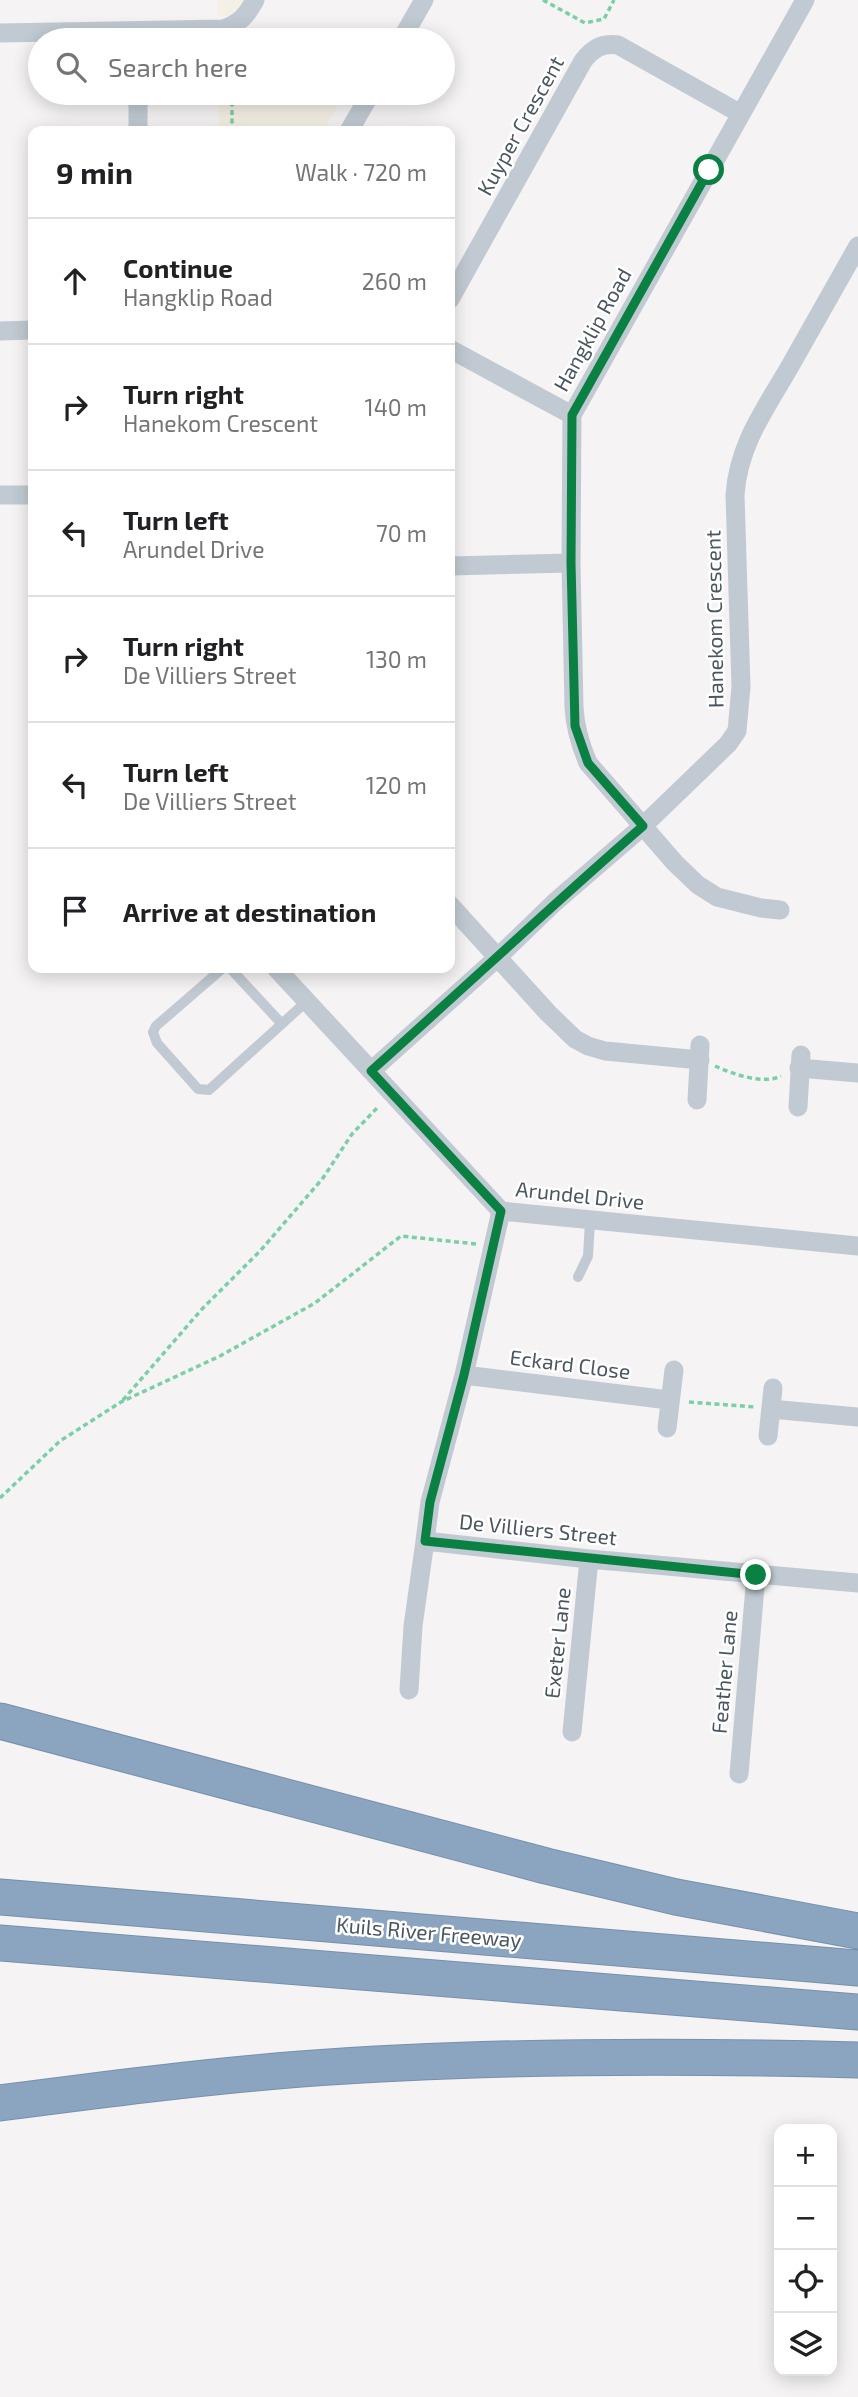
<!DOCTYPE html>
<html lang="en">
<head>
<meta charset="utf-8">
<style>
	body { margin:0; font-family:"Exo 2",sans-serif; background:#f6f6f6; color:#202124 }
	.controls { position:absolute; right:21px; bottom:21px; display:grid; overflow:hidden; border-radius:14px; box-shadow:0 4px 18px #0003 }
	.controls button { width:63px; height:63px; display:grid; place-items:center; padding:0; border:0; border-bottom:2px solid #e0e0e0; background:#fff; color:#202124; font:35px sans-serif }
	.stop { position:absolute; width:21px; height:21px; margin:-16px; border:5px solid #0b8043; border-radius:50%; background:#fff }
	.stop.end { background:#0b8043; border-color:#fff; box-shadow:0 2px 7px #0008 }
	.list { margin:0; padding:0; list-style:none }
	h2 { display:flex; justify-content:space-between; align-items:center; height:91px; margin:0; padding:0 28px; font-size:30px }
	h2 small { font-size:23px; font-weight:400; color:#757577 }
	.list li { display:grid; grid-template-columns:46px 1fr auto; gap:21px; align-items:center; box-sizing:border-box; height:126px; padding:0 28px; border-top:2px solid #e0e0e0 }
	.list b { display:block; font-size:26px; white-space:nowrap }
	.list p { margin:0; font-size:23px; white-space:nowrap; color:#757577 }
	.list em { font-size:23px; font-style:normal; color:#757577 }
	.icon { flex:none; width:38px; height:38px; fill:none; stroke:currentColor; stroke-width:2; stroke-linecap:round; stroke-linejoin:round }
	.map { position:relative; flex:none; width:858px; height:2397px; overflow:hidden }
	.search { position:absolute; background:#fff; box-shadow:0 4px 18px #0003; left:28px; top:28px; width:427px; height:77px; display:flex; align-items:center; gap:18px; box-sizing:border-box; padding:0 24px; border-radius:38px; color:#757577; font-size:26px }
	.panel { position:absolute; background:#fff; box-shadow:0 4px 18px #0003; left:28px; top:126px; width:427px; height:847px; border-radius:14px }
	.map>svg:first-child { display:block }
	.sand { fill:#f5f0e5 }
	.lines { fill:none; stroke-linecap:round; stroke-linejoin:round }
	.motorway-casing { stroke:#7690ad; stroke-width:37 }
	.path { stroke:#7ad0a6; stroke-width:3.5; stroke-dasharray:5 3.5; stroke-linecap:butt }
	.service { stroke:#c1cad2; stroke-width:10 }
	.minor { stroke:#c1cad2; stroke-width:19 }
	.motorway { stroke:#8ba5c1; stroke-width:35 }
	.route { stroke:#0b8043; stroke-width:9 }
	.labels { text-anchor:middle; stroke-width:5; stroke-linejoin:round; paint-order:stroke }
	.street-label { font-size:21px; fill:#4a5661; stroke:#fff }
</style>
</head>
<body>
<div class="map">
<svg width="858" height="2397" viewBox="0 0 858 2397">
	<rect width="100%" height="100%" fill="#f5f3f3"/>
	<path class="sand" d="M217,0H245L230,16H217Z
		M218,93H337L343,96L323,131H219Z"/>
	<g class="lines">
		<defs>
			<path id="motorway" d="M0,1721L546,1866L676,1897L858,1931
				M0,1897L858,1968
				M0,1943L858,2012
				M0,2103C100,2090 200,2077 301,2069C486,2055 672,2055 858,2060"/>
		</defs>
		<use href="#motorway" class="motorway-casing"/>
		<path class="path" d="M543,0L585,23L604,19L614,0
			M232,93V131
			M330,93L347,102
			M715,1066C733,1074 763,1085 781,1076
			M123,1400L202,1309L261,1250L323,1178L352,1134L379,1106
			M689,1402L755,1407
			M0,1498L60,1441L121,1402L220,1356L315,1303L401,1236L476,1244"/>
		<path class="service" d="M223,968L156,1026L153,1032L157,1043L198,1089L209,1090L307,1001
			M230,968L281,1023
			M578,1277L588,1256L590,1221"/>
		<path class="minor" d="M0,33L224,29C240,23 247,15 255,0
			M401,40L424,0
			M138,93V131
			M349,131L371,93
			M450,299L583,61C593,48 602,43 618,45L741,114
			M0,331L33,330
			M450,349L572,415
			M0,495H33
			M450,566L571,563
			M450,905L548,1013L575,1039L588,1046L605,1051L700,1060
			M780,910L761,908L717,897L698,885L675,863L588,763C580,744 575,728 574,707L571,563L572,415L805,0
			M276,968L501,1211L858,1246
			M799,1068L858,1073
			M371,1071L497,958L555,902L643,826L728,744L737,731L741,687L735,495C738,446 765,409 789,368C812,327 835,287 858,246
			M697,1100L700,1045
			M798,1107L801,1055
			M501,1211L464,1375L430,1502L425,1541L589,1559L858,1583
			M464,1375L669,1400
			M771,1409L858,1417
			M667,1428L674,1370
			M768,1436L773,1388
			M409,1690L413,1626L425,1541
			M572,1732L589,1559
			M739,1774L756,1575"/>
		<use href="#motorway" class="motorway"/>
	</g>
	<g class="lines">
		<path class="route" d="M709,170L572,415L571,563L575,726L588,763L643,826C551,906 462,990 371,1071L501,1211L464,1375L430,1502L425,1541L756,1575"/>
	</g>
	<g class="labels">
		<g class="street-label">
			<text transform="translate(521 126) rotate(-61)" y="7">Kuyper Crescent</text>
			<text transform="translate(593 330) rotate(-61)" y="7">Hangklip Road</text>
			<text transform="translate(715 619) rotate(-91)" y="7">Hanekom Crescent</text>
			<text transform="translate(580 1196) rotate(6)" y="7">Arundel Drive</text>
			<text transform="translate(570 1365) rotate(7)" y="7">Eckard Close</text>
			<text transform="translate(538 1530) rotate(6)" y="7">De Villiers Street</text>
			<text transform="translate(558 1643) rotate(-84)" y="7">Exeter Lane</text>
			<text transform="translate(725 1672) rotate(-85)" y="7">Feather Lane</text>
			<text transform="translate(429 1933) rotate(5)" y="7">Kuils River Freeway</text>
		</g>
	</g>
</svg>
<div class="controls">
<button>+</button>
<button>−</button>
<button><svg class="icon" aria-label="locate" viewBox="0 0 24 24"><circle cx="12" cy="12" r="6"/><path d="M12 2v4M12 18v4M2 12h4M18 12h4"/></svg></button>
<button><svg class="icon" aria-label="layers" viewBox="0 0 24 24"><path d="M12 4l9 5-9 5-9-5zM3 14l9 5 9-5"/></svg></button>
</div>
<div class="stop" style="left:709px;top:170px"></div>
<div class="stop end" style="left:756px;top:1575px"></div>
<div class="search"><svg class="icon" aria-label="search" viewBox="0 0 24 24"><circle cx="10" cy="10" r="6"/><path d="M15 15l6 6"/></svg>Search here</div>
<section class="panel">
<h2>9 min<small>Walk · 720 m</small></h2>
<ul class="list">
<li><svg class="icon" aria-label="ahead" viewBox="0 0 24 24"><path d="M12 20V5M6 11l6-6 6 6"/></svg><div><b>Continue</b><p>Hangklip Road</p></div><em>260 m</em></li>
<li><svg class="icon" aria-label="right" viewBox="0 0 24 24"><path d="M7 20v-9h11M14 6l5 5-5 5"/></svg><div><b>Turn right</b><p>Hanekom Crescent</p></div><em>140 m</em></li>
<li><svg class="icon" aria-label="left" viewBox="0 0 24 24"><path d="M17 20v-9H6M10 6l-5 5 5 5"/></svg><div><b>Turn left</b><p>Arundel Drive</p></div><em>70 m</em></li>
<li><svg class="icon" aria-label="right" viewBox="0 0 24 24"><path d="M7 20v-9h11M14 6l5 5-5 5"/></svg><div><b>Turn right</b><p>De Villiers Street</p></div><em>130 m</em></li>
<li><svg class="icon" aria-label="left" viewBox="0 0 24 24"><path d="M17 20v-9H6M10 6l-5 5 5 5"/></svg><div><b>Turn left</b><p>De Villiers Street</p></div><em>120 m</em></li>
<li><svg class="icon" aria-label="arrive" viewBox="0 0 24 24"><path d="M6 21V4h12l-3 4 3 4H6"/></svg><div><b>Arrive at destination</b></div></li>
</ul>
</section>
</div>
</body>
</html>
